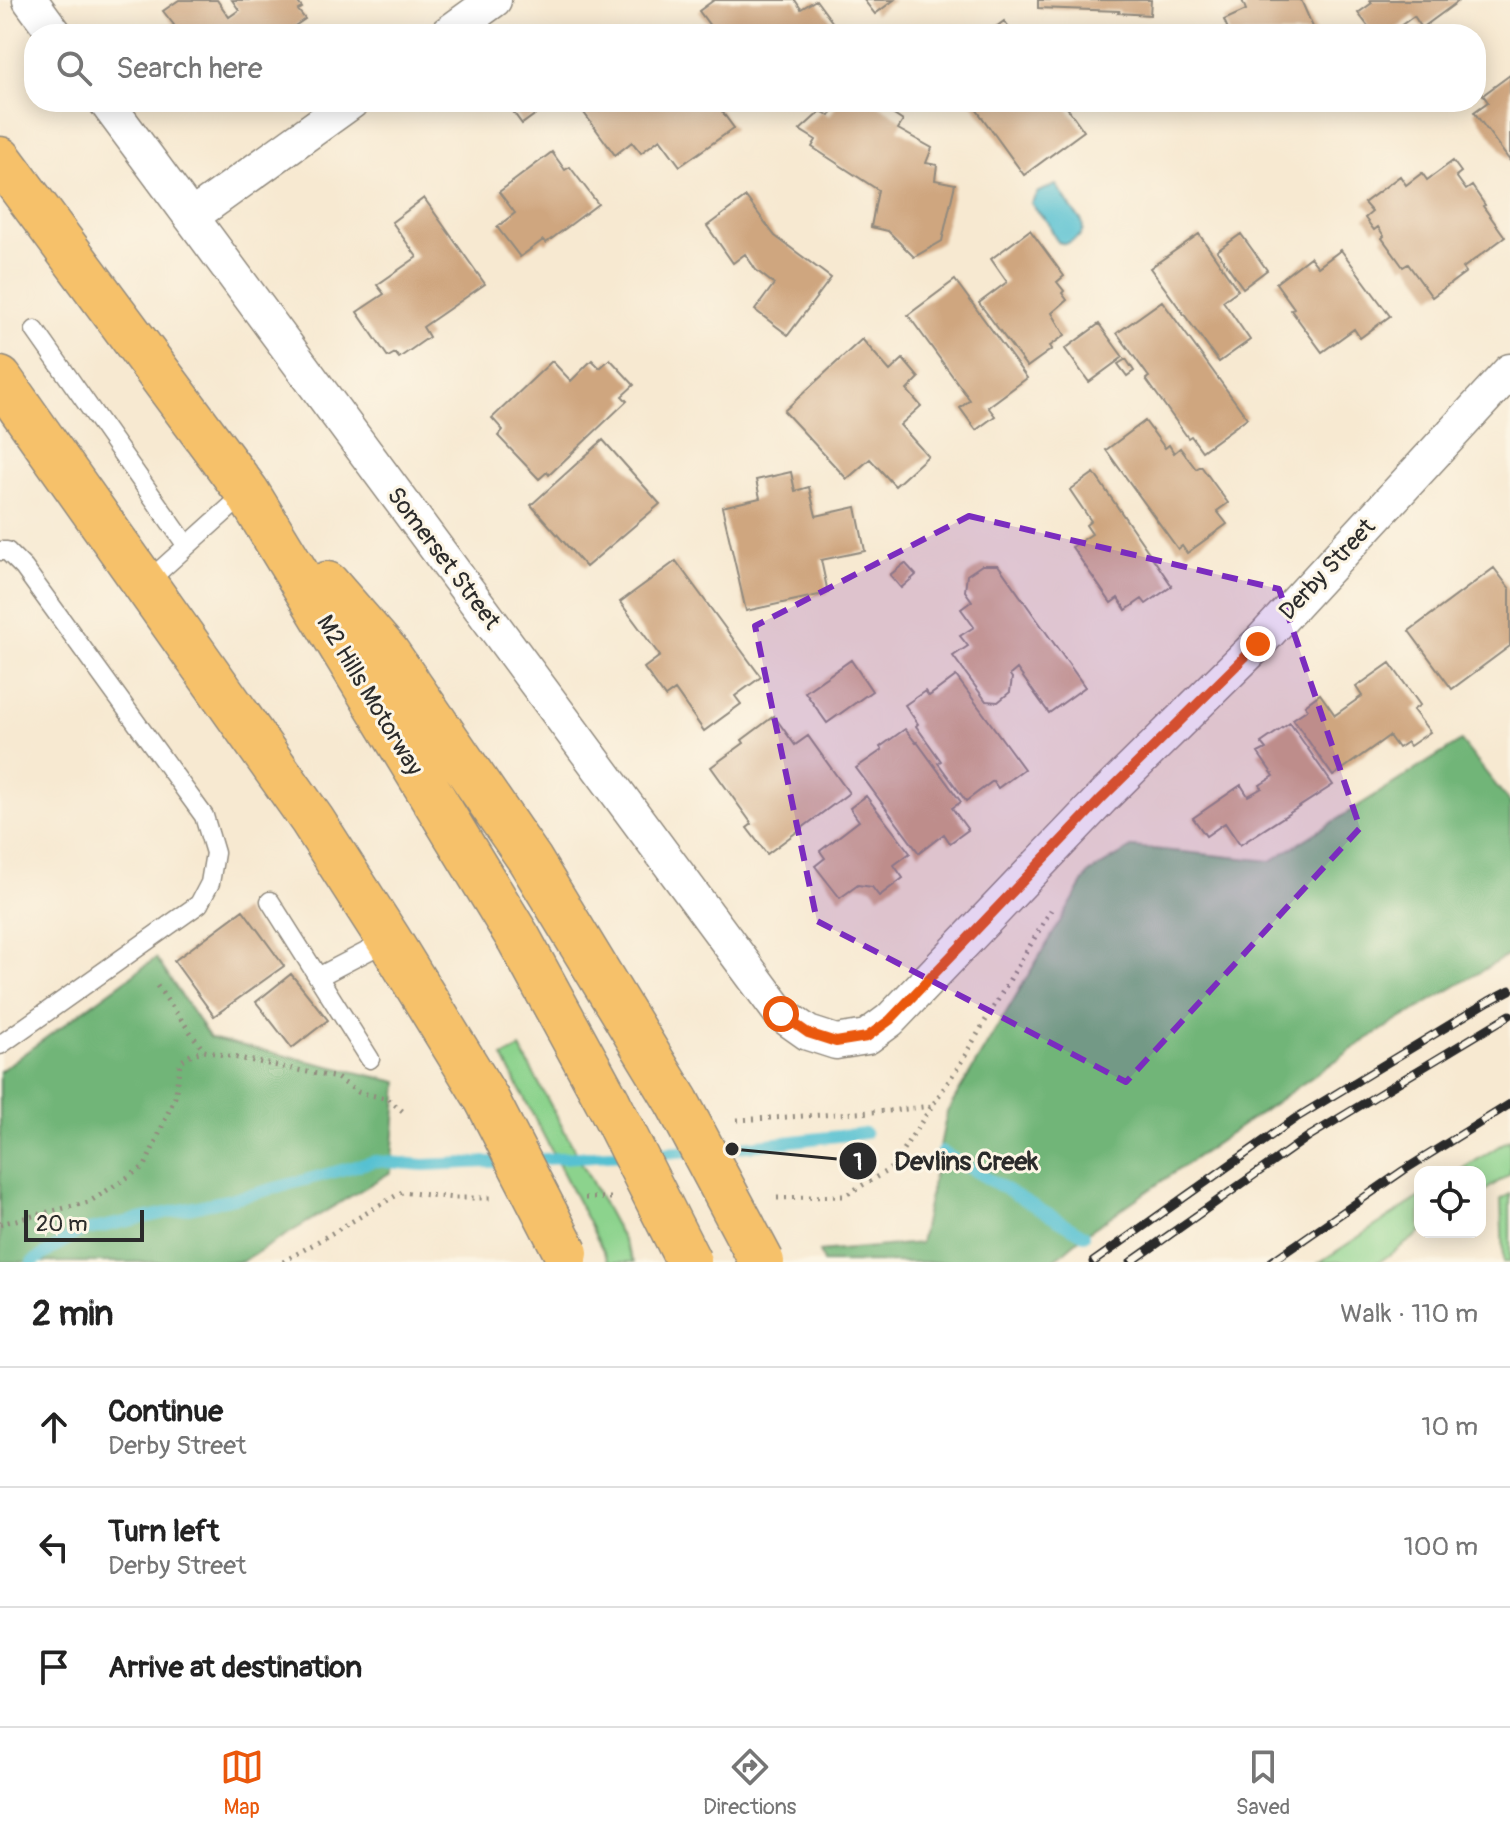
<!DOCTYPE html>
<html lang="en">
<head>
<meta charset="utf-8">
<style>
	body { margin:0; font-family:Pangolin,sans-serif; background:#f2f2f2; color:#222 }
	.controls { position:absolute; right:24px; bottom:24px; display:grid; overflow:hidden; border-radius:16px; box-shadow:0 4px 20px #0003 }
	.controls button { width:72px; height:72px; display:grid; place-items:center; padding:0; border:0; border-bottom:2px solid #e0e0e0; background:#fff; color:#222; font:40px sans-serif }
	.scale { position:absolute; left:24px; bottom:20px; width:120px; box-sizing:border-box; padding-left:8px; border:4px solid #2b2b2b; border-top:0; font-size:22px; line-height:28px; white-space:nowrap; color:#2b2b2b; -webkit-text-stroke:6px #fcf5e5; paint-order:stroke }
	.stop { position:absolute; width:24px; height:24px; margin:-18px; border:6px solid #ea580c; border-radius:50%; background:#fff }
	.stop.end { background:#ea580c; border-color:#fff; box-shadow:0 2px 8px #0008 }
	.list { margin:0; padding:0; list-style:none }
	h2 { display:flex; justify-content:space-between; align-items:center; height:104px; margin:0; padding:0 32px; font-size:34px }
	h2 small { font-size:26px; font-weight:400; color:#767676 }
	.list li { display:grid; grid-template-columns:52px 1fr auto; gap:24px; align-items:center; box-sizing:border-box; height:120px; padding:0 32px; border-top:2px solid #e0e0e0 }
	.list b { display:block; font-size:30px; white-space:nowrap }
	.list p { margin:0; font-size:26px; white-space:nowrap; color:#767676 }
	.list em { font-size:26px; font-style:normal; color:#767676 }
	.icon { flex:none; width:44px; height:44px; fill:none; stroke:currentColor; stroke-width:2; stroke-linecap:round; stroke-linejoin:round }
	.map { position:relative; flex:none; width:1510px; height:1262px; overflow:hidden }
	.search { position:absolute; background:#fff; box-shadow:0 4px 20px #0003; left:24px; right:24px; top:24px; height:88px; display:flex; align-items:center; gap:20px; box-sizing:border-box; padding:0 28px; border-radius:32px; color:#767676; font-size:30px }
	.sheet { height:464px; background:#fff }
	nav { display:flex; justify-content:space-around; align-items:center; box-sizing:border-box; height:112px; border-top:2px solid #e0e0e0; background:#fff; font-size:22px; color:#767676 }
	nav a { display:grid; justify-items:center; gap:4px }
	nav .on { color:#ea580c }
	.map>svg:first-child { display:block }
	.green { fill:#8cd38d; stroke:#5c7f5c; stroke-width:2 }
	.forest { fill:#71b578; stroke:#4e7052; stroke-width:2 }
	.water { fill:#56c1d2; stroke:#40767e; stroke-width:2 }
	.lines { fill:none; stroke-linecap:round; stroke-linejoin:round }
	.stream { stroke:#56c1d2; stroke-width:12 }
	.building { fill:#cfa67f }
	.service-casing { stroke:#918a7e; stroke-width:21 }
	.minor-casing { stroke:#918a7e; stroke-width:37 }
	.motorway-casing { stroke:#918a7e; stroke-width:47 }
	.path { stroke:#918a7e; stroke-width:5; stroke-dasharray:2 6; stroke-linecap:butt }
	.service { stroke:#fff; stroke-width:18 }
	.minor { stroke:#fff; stroke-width:34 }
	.motorway { stroke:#f6c16b; stroke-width:44 }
	.rail-casing { stroke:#2b2b2b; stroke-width:9 }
	.rail { stroke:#fcf5e5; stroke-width:6; stroke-dasharray:18; stroke-linecap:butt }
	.motorway-bridge-casing { stroke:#918a7e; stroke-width:47; stroke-linecap:butt }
	.motorway-bridge { stroke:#f6c16b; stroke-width:44 }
	.route { stroke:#ea580c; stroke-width:10 }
	.marked { fill:#7b2cbf; fill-opacity:0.2; stroke:#7b2cbf; stroke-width:6; stroke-dasharray:16 10; stroke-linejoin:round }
	.labels { text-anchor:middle; stroke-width:6; stroke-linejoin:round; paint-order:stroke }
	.street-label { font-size:24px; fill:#2b2b2b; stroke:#fcf5e5 }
	.leader { fill:none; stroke:#2b2b2b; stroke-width:3 }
	.callout-dot { fill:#2b2b2b; stroke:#fcf5e5; stroke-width:3 }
	.mark-label { font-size:24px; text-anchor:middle; font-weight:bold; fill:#fff }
	.callout-label { font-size:26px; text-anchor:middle; font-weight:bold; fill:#2b2b2b; stroke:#fcf5e5; stroke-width:6; stroke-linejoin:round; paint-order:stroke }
</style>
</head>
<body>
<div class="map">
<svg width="1510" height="1262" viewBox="0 0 1510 1262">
	<rect width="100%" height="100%" fill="#fcf5e5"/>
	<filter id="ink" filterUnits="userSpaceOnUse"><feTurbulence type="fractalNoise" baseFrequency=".0125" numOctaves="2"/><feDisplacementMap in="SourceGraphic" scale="16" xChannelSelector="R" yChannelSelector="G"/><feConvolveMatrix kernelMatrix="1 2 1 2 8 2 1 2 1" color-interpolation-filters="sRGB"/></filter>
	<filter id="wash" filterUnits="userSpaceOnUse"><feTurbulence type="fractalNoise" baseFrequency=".006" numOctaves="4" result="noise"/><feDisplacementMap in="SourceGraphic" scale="32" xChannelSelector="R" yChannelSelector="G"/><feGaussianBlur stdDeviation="1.8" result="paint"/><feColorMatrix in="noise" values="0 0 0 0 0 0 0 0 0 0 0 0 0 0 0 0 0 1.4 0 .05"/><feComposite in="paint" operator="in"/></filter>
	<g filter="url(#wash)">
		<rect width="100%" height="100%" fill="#f7e9d1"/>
		<path class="green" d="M520,1048L624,1242L634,1262H609L503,1057Z
			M1510,1139V1174L1480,1194V1172H1458Z
			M1510,1194V1262H1503L1501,1199Z
			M1420,1197V1232H1422L1379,1262H1320Z"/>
		<path class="forest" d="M1461,741L1510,803V954L1367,1039L1084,1235L1052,1262H823L819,1252L920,1243L947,1112L1089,873L1133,847L1271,861Z
			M156,958L210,1038L398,1082L391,1172L241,1262H0V1071Z"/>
		<path class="water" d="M1056,185C1065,196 1071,211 1082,221L1083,230L1080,236L1066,244L1058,242C1053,236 1052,230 1049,224C1044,217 1037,213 1031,203L1038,192Z"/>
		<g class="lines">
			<path class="stream" d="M713,1150L865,1133
				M942,1152L1084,1235
				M645,1154L694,1151
				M529,1160L626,1154
				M32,1262L79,1232L253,1194L375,1161L424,1165L511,1161"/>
		</g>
		<g id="blocks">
			<path class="building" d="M179,0H217L229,17L239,10L232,0H296L302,8L298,10L305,19L283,34H162L174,25L163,11Z
				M714,0H795L801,9L816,0L841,34H716L699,11Z
				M864,0H894L875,14Z
				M1038,0H1151L1150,15L1118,13L1119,11L1038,8Z
				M1242,0H1301L1316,34H1230L1224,20L1246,10Z
				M1370,0H1460L1422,28L1414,16L1389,34H1374L1358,13L1372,3Z
				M1004,21L1013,34H987Z
				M1510,75V161L1474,112L1488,102L1483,95Z
				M506,102H539L544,108L522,124Z
				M576,102H715L734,128L680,166L660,139L641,153L632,142L615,155Z
				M838,102H874L903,121L898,129L932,148L926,163L937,165L935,180L955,184L942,241L914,257L888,231L871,227L878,190L812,147L816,140L800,130L821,111L830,116Z
				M971,102H1063L1084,131L1024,175Z
				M552,152L565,170L570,167L598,204L546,243L543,240L520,257L497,227L515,213L499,192Z
				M1453,161L1461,172L1456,176L1466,190L1472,186L1485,205L1483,206L1505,237L1463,268L1466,272L1432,297L1408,264L1403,267L1382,238L1384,236L1378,227L1374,230L1365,218L1372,212L1364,203L1400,176L1406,185L1422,173L1427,180Z
				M746,197L775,236L831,278L788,335L755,310L774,284L756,270L745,254L733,263L707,226Z
				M424,198L485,284L423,327L429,337L399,358L395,353L388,357L357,312L384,294L377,285L417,257L392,222Z
				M1030,230L1064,276L1057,282L1064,291L1062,293L1067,300L1052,313L1065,335L1050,346L1052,349L1027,367L979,303L1007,282L991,259Z
				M1199,234L1238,290L1223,301L1250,340L1219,362L1150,268Z
				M1241,234L1267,270L1243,288L1217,251Z
				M1341,250L1390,316L1360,338L1354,329L1322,352L1291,310L1294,308L1276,283L1310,257L1318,267Z
				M955,280L1027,378L988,407L995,416L976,430L960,408L970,400L908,315Z
				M1162,301L1247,418L1202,451L1191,436L1188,438L1146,379L1149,377L1117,333Z
				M1099,324L1123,357L1089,382L1065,349Z
				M862,339L890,371L903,359L919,378L907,390L921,406L900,425L928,456L895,486L870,459L847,479L784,411Z
				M610,359L634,385L622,396L627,401L549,475L547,472L539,479L498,436L503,430L492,418L552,361L571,381L592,360L600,368Z
				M1126,359L1134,371L1127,376L1118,364Z
				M1145,421L1165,448L1169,445L1174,453L1180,448L1196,469L1201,466L1228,503L1217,511L1227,524L1187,553L1182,546L1178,549L1106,450Z
				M603,440L660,504L586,567L531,505Z
				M791,472L795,491L809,487L816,516L856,507L865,551L821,560L828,593L746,611L722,507L760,498L756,480Z
				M1094,473L1172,586L1146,604L1142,599L1126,610L1118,598L1111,603L1072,547L1092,534L1086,525L1091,521L1070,490Z
				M676,561L761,677L735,696L741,704L704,731L675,690L665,697L644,668L660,656L620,602Z
				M905,563L916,575L901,588L890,575Z
				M982,565H998L1085,687L1049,713L1017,669L1010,675L1012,678L1010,692L998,702L986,701L953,656L968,646L960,636L974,627L961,609L972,601L965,591L967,575Z
				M1494,568L1510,589V646L1452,689L1409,631Z
				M851,660L872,691L827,723L805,692Z
				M1390,663L1420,705L1413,710L1430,732L1410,746L1407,742L1398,748L1389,736L1333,776L1293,719L1308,709L1305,705L1320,694L1335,715L1362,696L1356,687Z
				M956,676L1024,769L998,788L993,781L966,801L938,763L941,761L916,726L918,724L905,705L925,691L929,696Z
				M774,716L795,745L808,736L849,793L767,854L747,828L752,824L711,767L744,743L742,740Z
				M1290,723L1333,785L1240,845L1225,823L1206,836L1193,818L1241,785L1248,796L1262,788L1260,785L1274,776L1258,753L1266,749L1261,743Z
				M905,729L916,743L917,742L961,802L952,808L968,830L950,843L944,834L919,853L856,768L882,750L880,747Z
				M866,796L910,853L894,865L903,878L879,896L872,887L858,885L840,898L815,866L825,858L820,851L859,821L850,808Z
				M243,910L284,966L214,1016L174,961Z
				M291,974L328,1020L292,1048L256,1002Z"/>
		</g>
	</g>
	<g filter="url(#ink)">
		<use href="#blocks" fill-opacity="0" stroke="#918a7e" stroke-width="2"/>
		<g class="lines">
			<defs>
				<path id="service" d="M35,330L187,546
					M0,551H7L24,568L204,816L215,853L210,883L199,904L0,1045
					M145,584L247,492
					M270,901L370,1059
					M318,977L389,940"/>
				<path id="minor" d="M30,0L55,34
					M447,34L494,0
					M106,102L781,1014L808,1033L836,1042L867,1037L890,1020L1102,798L1258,644L1510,371
					M191,217L351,102"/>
				<path id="motorway" d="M0,159L247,492L519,939L608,1102
					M0,379L312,820L389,940L486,1098
					M327,584L388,654L530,860L677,1102"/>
			</defs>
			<use href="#service" class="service-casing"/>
			<use href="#minor" class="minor-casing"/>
			<use href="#motorway" class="motorway-casing"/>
			<path class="path" d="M157,986L204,1051
				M737,1120L889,1111L932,1106
				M585,1198H611
				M777,1198L844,1196L890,1169L958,1067L1051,910
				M0,1224L89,1202L145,1166L175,1097L180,1062L192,1054L204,1051L337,1078L358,1092L388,1099L405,1113
				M283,1262L402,1192L455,1198H491"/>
			<use href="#service" class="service"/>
			<use href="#minor" class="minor"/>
			<use href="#motorway" class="motorway"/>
			<defs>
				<path id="rail" d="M1093,1262L1296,1118L1489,1001L1510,990
					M1131,1262L1308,1137L1510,1015
					M1271,1262L1404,1170L1510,1104"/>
			</defs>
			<use href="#rail" class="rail-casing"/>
			<use href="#rail" class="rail"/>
			<defs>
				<path id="motorway-bridge" d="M486,1098L566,1253
					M608,1102L689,1262
					M677,1102L762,1262"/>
			</defs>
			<use href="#motorway-bridge" class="motorway-bridge-casing"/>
			<use href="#motorway-bridge" class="motorway-bridge"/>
		</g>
	</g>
	<g class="lines" filter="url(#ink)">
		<path class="route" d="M781,1014L808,1033L836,1042L867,1037L890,1020L1102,798L1258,644"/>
	</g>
	<path class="marked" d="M969,516L1279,589L1360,828L1126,1082L817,921L755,626Z"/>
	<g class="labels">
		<g class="street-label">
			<text transform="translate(444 558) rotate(53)" y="8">Somerset Street</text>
			<text transform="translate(1327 569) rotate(-47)" y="8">Derby Street</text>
			<text transform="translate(370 695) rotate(59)" y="8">M2 Hills Motorway</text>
		</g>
	</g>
	<path class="leader" d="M732 1149L858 1161"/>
	<g class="callout-dot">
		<circle cx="732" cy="1149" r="8"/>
		<circle cx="858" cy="1161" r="20"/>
	</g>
	<g class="mark-label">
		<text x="858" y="1170">1</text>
	</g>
	<g class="callout-label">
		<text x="966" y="1170">Devlins Creek</text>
	</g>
</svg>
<div class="controls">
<button><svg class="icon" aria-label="locate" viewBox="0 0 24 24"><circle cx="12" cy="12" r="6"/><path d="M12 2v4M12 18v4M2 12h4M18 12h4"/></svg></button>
</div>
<div class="scale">20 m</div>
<div class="stop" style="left:781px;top:1014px"></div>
<div class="stop end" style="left:1258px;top:644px"></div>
<div class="search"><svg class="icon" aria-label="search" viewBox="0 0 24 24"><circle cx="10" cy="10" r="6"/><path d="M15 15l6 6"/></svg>Search here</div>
</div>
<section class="sheet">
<h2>2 min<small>Walk · 110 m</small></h2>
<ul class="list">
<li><svg class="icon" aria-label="ahead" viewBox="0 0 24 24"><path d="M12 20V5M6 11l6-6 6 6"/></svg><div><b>Continue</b><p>Derby Street</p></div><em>10 m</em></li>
<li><svg class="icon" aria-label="left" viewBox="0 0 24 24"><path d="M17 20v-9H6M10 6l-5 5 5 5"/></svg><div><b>Turn left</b><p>Derby Street</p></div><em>100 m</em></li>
<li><svg class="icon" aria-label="arrive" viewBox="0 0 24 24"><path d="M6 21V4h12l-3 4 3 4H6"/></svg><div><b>Arrive at destination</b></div></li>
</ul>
</section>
<nav>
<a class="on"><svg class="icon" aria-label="map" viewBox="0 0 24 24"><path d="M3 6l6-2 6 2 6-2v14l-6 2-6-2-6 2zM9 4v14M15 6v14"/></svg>Map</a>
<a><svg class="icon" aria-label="directions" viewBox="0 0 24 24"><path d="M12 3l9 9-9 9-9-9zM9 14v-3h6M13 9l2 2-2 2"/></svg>Directions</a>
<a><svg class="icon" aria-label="saved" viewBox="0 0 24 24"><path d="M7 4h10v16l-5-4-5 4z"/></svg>Saved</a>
</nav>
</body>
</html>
